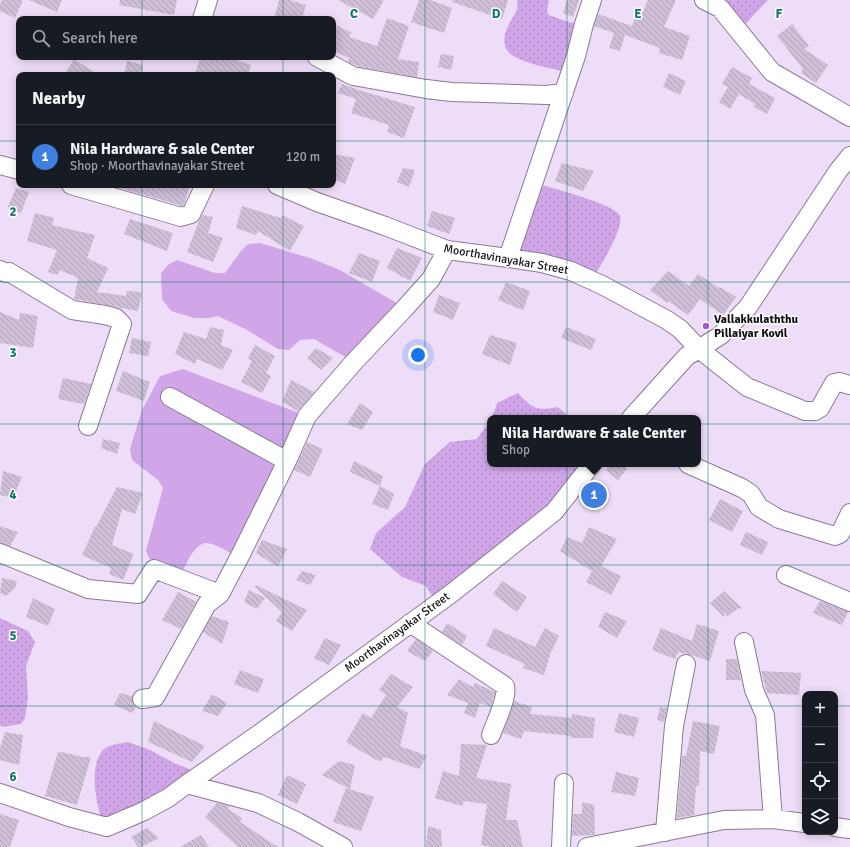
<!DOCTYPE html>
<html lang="en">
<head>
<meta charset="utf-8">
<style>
	body { margin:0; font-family:Signika,sans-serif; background:#242831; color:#f1f3f6 }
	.controls { position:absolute; right:12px; bottom:12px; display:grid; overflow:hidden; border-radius:8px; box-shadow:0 2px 10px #0003 }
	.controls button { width:36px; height:36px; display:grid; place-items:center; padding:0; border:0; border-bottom:1px solid #363941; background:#171b24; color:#f1f3f6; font:20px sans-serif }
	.you { position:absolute; left:418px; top:355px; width:14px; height:14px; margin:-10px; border:3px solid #fff; border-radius:50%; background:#1a73e8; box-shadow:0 0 0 6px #1a73e833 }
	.badge { display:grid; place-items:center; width:26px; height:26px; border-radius:50%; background:#0f766e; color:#fff; font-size:13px; font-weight:700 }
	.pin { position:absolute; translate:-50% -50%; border:2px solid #fff; box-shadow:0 1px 4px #0006 }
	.popup { position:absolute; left:487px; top:415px; width:214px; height:52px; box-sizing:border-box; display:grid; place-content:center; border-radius:8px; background:#171b24; filter:drop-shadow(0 1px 3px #0005); font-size:13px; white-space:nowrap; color:#9ea1a6 }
	.popup b { font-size:15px; color:#f1f3f6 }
	.popup::after { content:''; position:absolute; left:50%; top:100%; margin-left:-8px; border:8px solid transparent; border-top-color:#171b24 }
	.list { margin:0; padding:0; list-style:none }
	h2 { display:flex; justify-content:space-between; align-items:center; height:52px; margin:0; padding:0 16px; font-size:17px }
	h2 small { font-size:13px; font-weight:400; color:#9ea1a6 }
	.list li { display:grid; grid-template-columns:26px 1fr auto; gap:12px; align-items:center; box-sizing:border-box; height:64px; padding:0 16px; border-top:1px solid #363941 }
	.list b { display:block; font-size:15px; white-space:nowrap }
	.list p { margin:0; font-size:13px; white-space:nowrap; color:#9ea1a6 }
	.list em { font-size:13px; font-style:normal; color:#9ea1a6 }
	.icon { flex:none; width:22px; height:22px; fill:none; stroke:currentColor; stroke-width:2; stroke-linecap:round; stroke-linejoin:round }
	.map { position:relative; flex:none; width:850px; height:847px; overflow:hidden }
	.search { position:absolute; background:#171b24; box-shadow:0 2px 10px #0003; left:16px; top:16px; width:320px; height:44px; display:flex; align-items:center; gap:10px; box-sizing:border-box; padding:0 14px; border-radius:8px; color:#9ea1a6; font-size:15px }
	.panel { position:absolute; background:#171b24; box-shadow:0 2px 10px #0003; left:16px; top:72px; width:320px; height:116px; border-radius:8px }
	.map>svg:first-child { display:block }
	.grass { fill:url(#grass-dots) }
	.park { fill:#d0a6e8 }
	.building { fill:url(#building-back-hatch) }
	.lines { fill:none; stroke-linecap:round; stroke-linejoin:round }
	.minor-casing { stroke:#8a7b93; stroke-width:20 }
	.minor { stroke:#fff; stroke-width:18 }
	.grid { fill:none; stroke:#0f766e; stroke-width:1; stroke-opacity:0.55 }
	.poi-dot { fill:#a458ca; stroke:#fff; stroke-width:1.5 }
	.labels { text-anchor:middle; stroke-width:3; stroke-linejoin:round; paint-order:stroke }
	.street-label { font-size:12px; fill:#130e16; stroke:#fff }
	.poi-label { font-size:12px; font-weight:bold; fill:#130e16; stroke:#fff; text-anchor:start }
	.grid-label { font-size:13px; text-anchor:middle; font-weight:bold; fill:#0f766e; stroke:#fff; stroke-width:3; stroke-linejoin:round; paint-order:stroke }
</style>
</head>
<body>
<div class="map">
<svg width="850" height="847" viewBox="0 0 850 847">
	<defs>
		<pattern id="grass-dots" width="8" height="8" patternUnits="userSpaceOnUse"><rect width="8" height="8" fill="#d0a6e8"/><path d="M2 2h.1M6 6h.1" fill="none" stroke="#b28ec6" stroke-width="1.8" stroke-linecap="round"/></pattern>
		<pattern id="building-back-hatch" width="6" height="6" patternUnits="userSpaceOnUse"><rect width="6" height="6" fill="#cebed8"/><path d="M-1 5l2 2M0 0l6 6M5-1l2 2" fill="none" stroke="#b0a2b9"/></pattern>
	</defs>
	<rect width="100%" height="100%" fill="#eeddf8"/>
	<path class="grass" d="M517,0H549L547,11L549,15L568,22L584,24L571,73C556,69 515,63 507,50C502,43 505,32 508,26C512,17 520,10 517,0Z
		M704,0H768L739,31Z
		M534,183C548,187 616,204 620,216C624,229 599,268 592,280L508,258Z
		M518,393C533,409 536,411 558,407L570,418H492L497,403Z
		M490,421V464H592L554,512L437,604L426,586L402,577L370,549L376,533L405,507L425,464L450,442L477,439Z
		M0,618L28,631L35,642L26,666L28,698L25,718L21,724L2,727L0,725Z
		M128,742L150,750L174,763L202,774L168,798L102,819C95,802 89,763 104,749C109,745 121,743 128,742Z"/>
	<path class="park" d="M260,243L310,258L340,270L405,308L354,362L314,339L300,340L289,350L278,349L247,330L218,316L208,318H194L171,311L162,299L161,273L168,265L177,260L215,273H225L241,251L248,244Z
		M183,369L307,416L239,558C231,553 216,544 207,543C194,542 184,569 179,579L154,569L146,551L163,488L158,480L132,460L130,449L142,410L160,376Z"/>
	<path class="building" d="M2,0H23L15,18L0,11V4Z
		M29,0H62L57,12Z
		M120,0H177L174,15L119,5Z
		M279,0H290L306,5L302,19H274Z
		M338,0H384L373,19Z
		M419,0H430L452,8L444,33L411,22Z
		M452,0H508L502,19L452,2Z
		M567,0H579L573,17L563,13Z
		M648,0H676L664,27L690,36L682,60L659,53L660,48L625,35L620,51L609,48L614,33L594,26L598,14L632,26L636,16L640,18Z
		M387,18L409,26L398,59L419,62L417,77L361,67L348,62L349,58L333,51V24L351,32L349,37L377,46Z
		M792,24L809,46L804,49L828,65L816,83L801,73L803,69L777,36Z
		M441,54L454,56L451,70L438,67Z
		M200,57H227L251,65L248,75H195Z
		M74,59L99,75H64Z
		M127,61L143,65L141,75H124Z
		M732,67L752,78L749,84L775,98L767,114L754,107L755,104L739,94L730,109L719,102L728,87L722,84Z
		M669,73L686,81L680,95L663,87Z
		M342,84L359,90L415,107L404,138L387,132L389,125L351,113L356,99L338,93Z
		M333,154L355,158L345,184L333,179Z
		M562,163L594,171L583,191L555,181Z
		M403,168L415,170L409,187L397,182Z
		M109,185H190L185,202L183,206Z
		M16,188L29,192L21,213L8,207Z
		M242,206L281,218L282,215L304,226L290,251L258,231L256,235L236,228Z
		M432,211L455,218L449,234L427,226Z
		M35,213L54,218L52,225L95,235L87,258L108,268L97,292L126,296L127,291L142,292L138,311L74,299L78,278L60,270L57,275L48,272L57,250L27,241Z
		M202,215L213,217L208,233L223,238L213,262L187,252L199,221Z
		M130,219L173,233L167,251L124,234Z
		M397,248L422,258L410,281L387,268Z
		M359,253L380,261L372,282L349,273Z
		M668,271L689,286L698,274L719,288L720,287L736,297L723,315L700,299L688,315L668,301L667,303L650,290Z
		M506,282L530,291L523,310L498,300Z
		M439,295L460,303L453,320L433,312Z
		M0,312L19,320L20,313L38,316L33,348L0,343Z
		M210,327L224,330L221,345L233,350L222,370L197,359L195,364L175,354L184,332L206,339Z
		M566,327L596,339L591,350L561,338Z
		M490,335L517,343L510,365L482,354Z
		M132,338L151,342L148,356L129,353Z
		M255,345L275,356L266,373L271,376L262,393L241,382L252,361L248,358Z
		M316,348L333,358L321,370L307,358Z
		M123,371L150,382L144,401L116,391Z
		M63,378L91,384L84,404L58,399Z
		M291,380L314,392L298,411L282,402Z
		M360,403L373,412L362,430L347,424Z
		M103,439L120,443L117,454L101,448Z
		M307,442L323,449L310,477L294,470Z
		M354,461L383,476L380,486L350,472Z
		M610,464H621L627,469L618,480L606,470Z
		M3,471L22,477L13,498L0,495Z
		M380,486L394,494L388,510L372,504Z
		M117,487L143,493L135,514L122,509L112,545L134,554L123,580L109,574L111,568L82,555L95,527H96Z
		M720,499L743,511L732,532L709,520Z
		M0,526L18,532L10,546L0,543Z
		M589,527L617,539L601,566L621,576L611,595L586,582L592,571L560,551L567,537L582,543Z
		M746,532L768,542L762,555L740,545Z
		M262,540L287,549L278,567L256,553Z
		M302,571L316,575L310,585L296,580Z
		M2,578L17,581L15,588L6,596L0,593Z
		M502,581L527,597L517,612L493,594Z
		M256,585L307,610L292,631L276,621L282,612L255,587Z
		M249,590L265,598L257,609L244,602Z
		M724,591L743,609L739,608L726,617V610L724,617L710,603Z
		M178,592L196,602L181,629L162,620Z
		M33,598L55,609L48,626L26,617Z
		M820,601L848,612L842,625L813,613Z
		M605,612L627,621L617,638L598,627Z
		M212,616L229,622L222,644L203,632Z
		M447,623L467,636L462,645L442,632Z
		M697,624L719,631L710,661L688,654L678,652L675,659L652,650L661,628L692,641Z
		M494,628L535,647L545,628L559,636L551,652L544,675L523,668L525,664L486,646Z
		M325,638L341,645L329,665L314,658Z
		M416,639L433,651L425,661L407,651Z
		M726,659H737L741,680H726Z
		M240,670L264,679L258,693L234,684Z
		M761,671L801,673L799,695L767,693Z
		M391,674L413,687L397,707L408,713L400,746L427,756L419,769L384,757L380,762L346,742L363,713L371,718L386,695L379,690Z
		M459,679L473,687L475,683L495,692L491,707L480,703L475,718L464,713L468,703L447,695Z
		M120,693L132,696V701L136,707L132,713L114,705Z
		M212,694L227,703L218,716L202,711Z
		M514,701L532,707L530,714L572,718V714L595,718L593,738H570L571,736L524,731L521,739L503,733Z
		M660,707L667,708L664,722L657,720Z
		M619,713L639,718L634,737L614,732Z
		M154,721L205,746L192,762L148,742Z
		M693,721L720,726L714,754L700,751L699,786H696L694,815L677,818L682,756H686Z
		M5,732L23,735L19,765L0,760V748Z
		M461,744L487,745L476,778L511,784L506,820H517L523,847H492L481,845L487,804L464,801L462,806L435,798L443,771L459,776Z
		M58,752L66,753L82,757H91L77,805L45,796Z
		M339,761L355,765L350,789L322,775Z
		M616,772L639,778L635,796L611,792Z
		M287,775L306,784L297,804L278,795Z
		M346,788L374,797L361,831L333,822Z
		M582,802L594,805L595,835L572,836L573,814H582Z
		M217,803L229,806L228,809L242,818L240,822L278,847H238L205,817Z
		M0,814L19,820L10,847H0Z
		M428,826L441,830L442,847H426Z
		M147,828L159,838L141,847H138L131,837Z
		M201,835L209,847H180Z"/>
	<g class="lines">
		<defs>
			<path id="minor" d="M704,0L720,8L772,72L850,117
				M202,19L208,0
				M317,57L353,76L426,89L452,92L546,95L564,93
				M850,156L838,171L748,307L721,335L699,349L747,387L805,411H815L820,408L834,383L839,382L850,385
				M0,165L19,170
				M71,185L181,217L191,214L205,185
				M277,185L317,202L385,226L447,250L508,258L542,263L571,271L602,285L667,320L680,329L699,349L687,356L631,418
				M508,258L576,56L584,24L592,0
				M0,270L6,273L9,272L72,310L105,315L116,318L122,324L88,426
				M170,397L287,461
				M688,464L742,488L751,494L759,507L779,519L835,536L840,534L850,513
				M0,553L88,589L138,594L154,569L220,594L239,558L287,461L307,416L354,362L405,308L431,279L447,250
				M786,575L850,602
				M410,623L505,686C508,698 495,723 491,735
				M744,642L754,690L765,715L773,819
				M142,699L155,697L207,604L220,594
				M187,784L259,734L452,593L554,512L592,464
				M0,793L69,817L107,827L144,811L168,798L187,784L258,803L298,822L343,847
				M835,827L850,829
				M665,832L674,726L686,664
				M561,847L564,783
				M587,847L724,820L773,819L805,823"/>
		</defs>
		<use href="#minor" class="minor-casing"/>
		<use href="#minor" class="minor"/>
	</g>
	<path class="grid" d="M142,0V19M283,0V19M425,0V847M567,0V847M708,0V847M142,57V75M283,57V75M0,141H19M333,141H850M142,185V847M283,185V847M0,282H850M0,424H850M0,565H850M0,706H805M835,706H850"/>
	<circle class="poi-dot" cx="706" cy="326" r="4"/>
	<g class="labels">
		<g class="street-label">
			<text transform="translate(506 259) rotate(10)" y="4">Moorthavinayakar Street</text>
			<text transform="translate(397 632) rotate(-36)" y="4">Moorthavinayakar Street</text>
		</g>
		<g class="poi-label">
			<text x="714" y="323">Vallakkulaththu<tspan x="714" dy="14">Pillaiyar Kovil</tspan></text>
		</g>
	</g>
	<g class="grid-label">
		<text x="354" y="18">C</text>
		<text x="496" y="18">D</text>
		<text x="638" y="18">E</text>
		<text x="779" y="18">F</text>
		<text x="13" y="216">2</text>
		<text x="13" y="357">3</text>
		<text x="13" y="499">4</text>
		<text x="13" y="640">5</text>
		<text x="13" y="781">6</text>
	</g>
</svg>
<div class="controls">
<button>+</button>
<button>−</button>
<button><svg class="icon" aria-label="locate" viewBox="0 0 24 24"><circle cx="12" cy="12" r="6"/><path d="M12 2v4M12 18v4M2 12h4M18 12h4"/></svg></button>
<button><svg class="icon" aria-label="layers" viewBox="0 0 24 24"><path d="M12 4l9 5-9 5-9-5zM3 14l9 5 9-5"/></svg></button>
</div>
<div class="you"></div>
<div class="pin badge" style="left:594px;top:495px;background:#3f7fe0">1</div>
<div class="popup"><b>Nila Hardware &amp; sale Center</b>Shop</div>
<div class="search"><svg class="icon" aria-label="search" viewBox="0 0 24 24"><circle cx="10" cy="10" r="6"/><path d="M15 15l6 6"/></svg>Search here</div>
<section class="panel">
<h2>Nearby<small></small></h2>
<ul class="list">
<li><span class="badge" style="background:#3f7fe0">1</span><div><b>Nila Hardware &amp; sale Center</b><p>Shop · Moorthavinayakar Street</p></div><em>120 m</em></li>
</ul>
</section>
</div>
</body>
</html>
